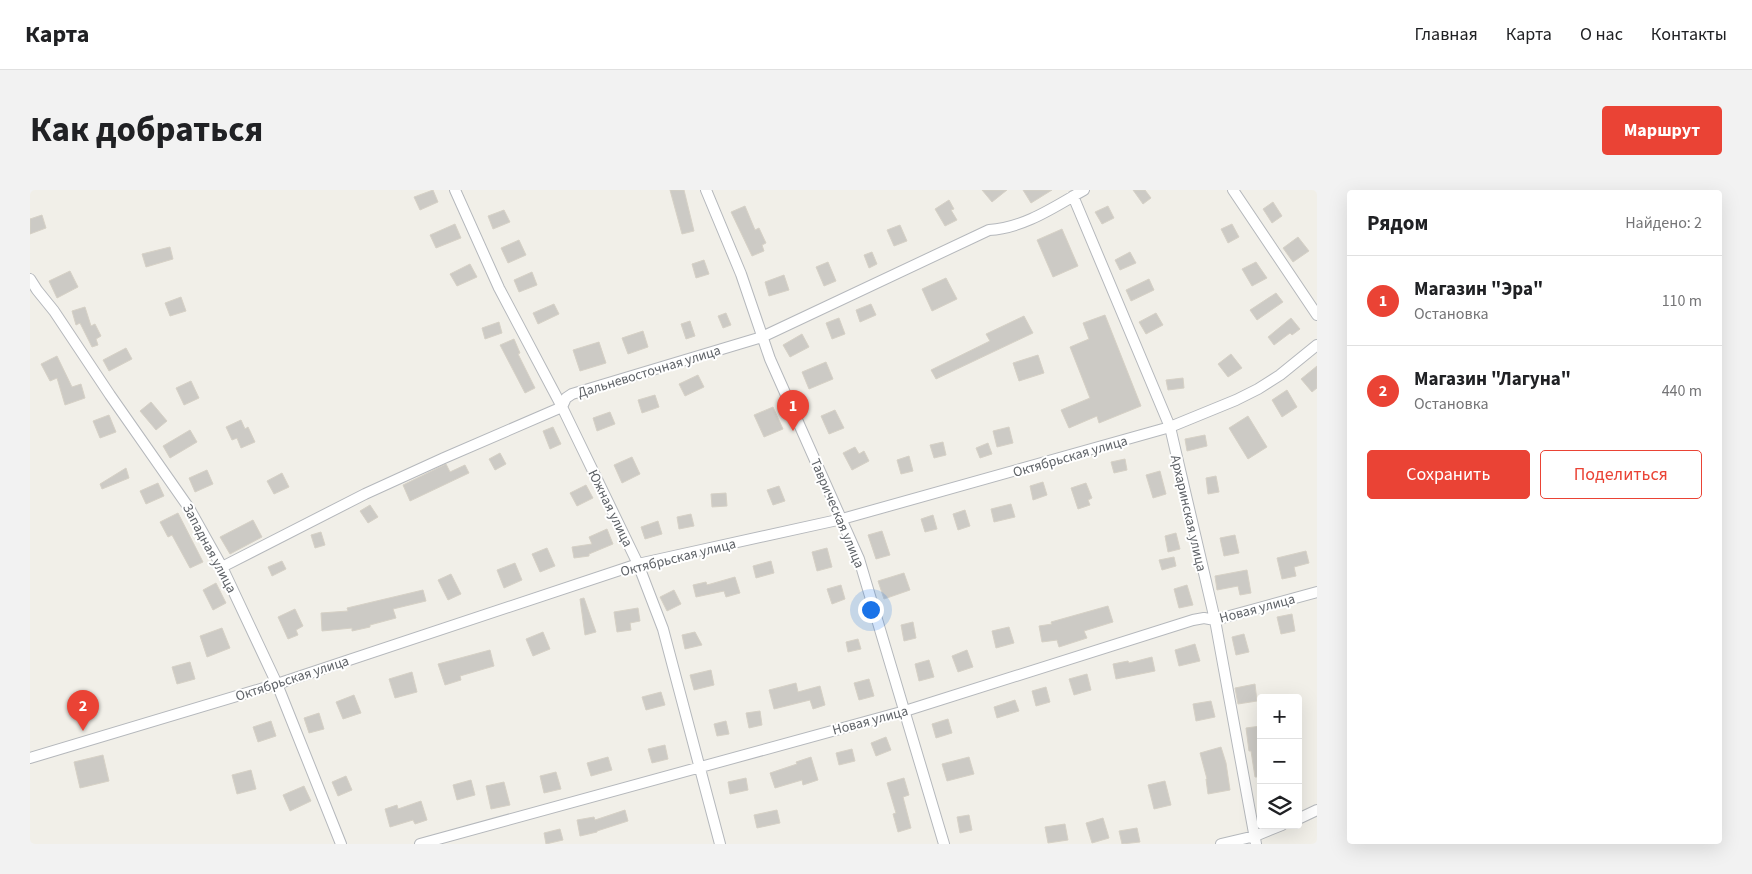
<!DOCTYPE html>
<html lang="ru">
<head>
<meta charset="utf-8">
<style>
	body { margin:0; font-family:"Source Sans 3",sans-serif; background:#f2f2f2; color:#202124 }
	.controls { position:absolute; right:15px; bottom:15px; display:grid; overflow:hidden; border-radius:5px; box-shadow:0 5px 20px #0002 }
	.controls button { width:45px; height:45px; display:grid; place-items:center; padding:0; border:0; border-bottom:1px solid #e0e0e0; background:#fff; color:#202124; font:25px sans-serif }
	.you { position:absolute; left:840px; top:419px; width:18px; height:18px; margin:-12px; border:4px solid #fff; border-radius:50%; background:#1a73e8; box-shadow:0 0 0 8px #1a73e833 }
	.badge { display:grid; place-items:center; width:32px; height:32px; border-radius:50%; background:#ea4335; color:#fff; font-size:16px; font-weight:700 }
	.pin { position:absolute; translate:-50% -41px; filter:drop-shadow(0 1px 2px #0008) }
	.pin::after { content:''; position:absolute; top:26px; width:18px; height:15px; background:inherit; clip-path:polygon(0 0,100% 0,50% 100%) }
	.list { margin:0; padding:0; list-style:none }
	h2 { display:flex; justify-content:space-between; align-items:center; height:65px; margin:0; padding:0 20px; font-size:21px }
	h2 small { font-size:16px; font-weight:400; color:#757577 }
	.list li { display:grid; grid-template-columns:32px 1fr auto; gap:15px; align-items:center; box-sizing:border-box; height:90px; padding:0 20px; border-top:1px solid #e0e0e0 }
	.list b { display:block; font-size:19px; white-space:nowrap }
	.list p { margin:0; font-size:16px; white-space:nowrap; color:#757577 }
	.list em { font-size:16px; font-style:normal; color:#757577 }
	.actions { display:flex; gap:10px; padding:15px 20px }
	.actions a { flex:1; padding:11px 0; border:1px solid #ea4335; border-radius:5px; text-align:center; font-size:18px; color:#ea4335 }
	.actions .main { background:#ea4335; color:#fff }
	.icon { flex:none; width:28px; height:28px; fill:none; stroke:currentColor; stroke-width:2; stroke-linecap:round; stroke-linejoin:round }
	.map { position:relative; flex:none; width:1287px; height:654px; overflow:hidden; border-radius:5px }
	header { display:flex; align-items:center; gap:30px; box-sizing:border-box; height:70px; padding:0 25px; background:#fff; border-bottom:1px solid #e0e0e0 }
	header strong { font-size:24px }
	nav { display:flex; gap:28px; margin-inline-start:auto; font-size:18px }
	.intro { display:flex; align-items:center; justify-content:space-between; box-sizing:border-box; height:120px; padding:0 30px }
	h1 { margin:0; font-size:35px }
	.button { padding:12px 22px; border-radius:5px; background:#ea4335; color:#fff; font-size:18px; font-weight:700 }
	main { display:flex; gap:30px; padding:0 30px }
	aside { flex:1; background:#fff; border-radius:5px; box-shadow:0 5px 20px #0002 }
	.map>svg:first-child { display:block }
	.building { fill:#cccac5; stroke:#d6d1c6 }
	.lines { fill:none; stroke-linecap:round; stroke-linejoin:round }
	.minor-casing { stroke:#b5b8bc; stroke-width:12 }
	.minor { stroke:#fff; stroke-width:10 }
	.labels { text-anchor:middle; stroke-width:4; stroke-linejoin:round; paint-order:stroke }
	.street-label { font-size:14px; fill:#5f6368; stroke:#fff }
</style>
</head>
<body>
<header>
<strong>Карта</strong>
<nav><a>Главная</a><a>Карта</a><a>О нас</a><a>Контакты</a></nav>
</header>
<div class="intro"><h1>Как добраться</h1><a class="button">Маршрут</a></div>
<main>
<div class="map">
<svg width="1287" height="654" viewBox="0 0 1287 654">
	<rect width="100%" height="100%" fill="#f1efe8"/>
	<path class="building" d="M403,0L408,12L390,20L384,7Z
		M640,0H654L664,41L652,44Z
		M952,0H977L962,12Z
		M993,0H1022L1001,13Z
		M1103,0H1115L1121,8L1113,14Z
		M919,10L924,19L921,20L927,30L915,36L905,19Z
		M1243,12L1252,26L1242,33L1233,19Z
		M715,16L725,40L729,38L736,53L732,55L734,61L722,66L701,22Z
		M1078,16L1084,28L1072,34L1065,22Z
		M474,20L480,32L463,39L458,26Z
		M12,25L16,38L0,44V29Z
		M425,34L431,48L406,58L400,45Z
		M1202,34L1209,47L1198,53L1191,39Z
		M870,35L877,51L864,56L857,40Z
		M1032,39L1048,76L1023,87L1007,50Z
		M1268,47L1279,61L1263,72L1253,58Z
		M489,50L496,65L478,73L471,58Z
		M140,57L143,69L116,77L112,64Z
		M842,62L847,74L839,78L834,65Z
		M1100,62L1106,73L1090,80L1085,70Z
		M674,70L679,84L666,88L662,74Z
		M798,72L806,91L794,96L786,77Z
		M1226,72L1237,88L1222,96L1212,79Z
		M440,74L447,87L427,96L420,84Z
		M40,81L48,97L27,108L19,91Z
		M502,82L507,95L489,102L484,90Z
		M754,85L759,100L739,106L735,92Z
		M916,88L927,109L902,121L892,99Z
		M1119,89L1124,100L1101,111L1096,100Z
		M1246,103L1253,112L1227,130L1220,120Z
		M151,107L156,121L140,126L135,113Z
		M524,114L529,124L508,134L503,123Z
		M841,114L846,125L830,132L826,120Z
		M55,117L61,136L65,134L71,146L66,149L68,155L62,157L50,133L46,135L42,121Z
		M696,123L701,135L693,138L688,126Z
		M1126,123L1133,135L1116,144L1109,132Z
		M1075,125L1111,216L1069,233L1067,226L1039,238L1031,220L1060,208L1040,157L1059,149L1053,133Z
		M994,126L1003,143L906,189L901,180L960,151L956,144Z
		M809,128L815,144L802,149L796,133Z
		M1261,128L1270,139L1262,145L1260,143L1244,155L1238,147Z
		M660,131L665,146L656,149L651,134Z
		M469,132L472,143L455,149L452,138Z
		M613,141L618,157L598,164L592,148Z
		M772,144L779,157L760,167L753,155Z
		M484,149L490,163L488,164L505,198L495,203L470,155Z
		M569,152L576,173L550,181L543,160Z
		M96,158L102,169L79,181L73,170Z
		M1201,164L1212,178L1198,187L1188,174Z
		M1008,165L1014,183L989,191L983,173Z
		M27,166L42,197L51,194L55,208L35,215L27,188L20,191L11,174Z
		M796,172L803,189L779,199L772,182Z
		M1287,176V198L1282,202L1271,189Z
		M668,185L674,197L655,206L649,194Z
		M1153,188L1154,198L1138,200L1136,190Z
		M161,191L169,208L154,215L146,198Z
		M1257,200L1267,217L1252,227L1242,210Z
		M625,205L629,217L612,223L608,210Z
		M121,212L137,231L126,240L110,221Z
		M743,217L753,239L734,247L724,225Z
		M805,220L814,238L799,244L791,226Z
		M580,222L585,234L567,241L563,228Z
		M79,225L86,242L70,248L63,231Z
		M1218,226L1237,257L1218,269L1199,238Z
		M211,230L215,239L218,237L225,252L211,258L207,248L202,250L196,237Z
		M523,237L531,254L520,259L513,241Z
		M979,237L983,253L967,257L963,241Z
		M160,240L167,252L140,268L133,256Z
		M1175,245L1177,256L1157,261L1155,249Z
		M913,252L916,265L904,268L900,255Z
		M958,253L962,264L950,268L946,258Z
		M825,257L829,264L834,261L839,271L822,280L813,263Z
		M470,263L476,274L465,280L459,269Z
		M879,266L883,281L871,284L867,270Z
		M602,267L610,284L592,293L584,275Z
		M1095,269L1097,280L1084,283L1081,272Z
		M416,274L420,282L435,275L439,283L380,311L373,295Z
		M96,278L99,288L72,299L70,294Z
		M177,280L183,294L165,302L159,288Z
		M1130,281L1136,304L1123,308L1116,285Z
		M252,283L259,297L244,304L237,291Z
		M1186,286L1189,302L1178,304L1176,288Z
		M1013,292L1017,305L1003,310L1000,296Z
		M128,293L134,306L116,314L110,301Z
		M1056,293L1062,308L1058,310L1060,315L1048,319L1041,298Z
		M556,295L563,308L547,316L540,303Z
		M749,296L755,311L743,315L737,300Z
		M696,303L697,316L682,317L681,304Z
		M981,314L985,327L964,332L961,319Z
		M340,315L348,327L338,333L330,321Z
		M935,320L940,336L928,340L923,324Z
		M148,323L173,372L160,378L142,345L138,347L130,332Z
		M661,324L664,336L649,339L647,327Z
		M903,325L907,339L895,342L891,329Z
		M223,330L232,347L200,364L190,347Z
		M628,331L632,344L615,349L611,337Z
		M577,339L583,354L559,364V366L544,368L542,357L562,354L559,347Z
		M852,341L860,365L846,369L838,345Z
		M291,342L295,355L285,358L281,345Z
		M1146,343L1150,359L1138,362L1135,346Z
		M1205,345L1209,363L1194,366L1190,348Z
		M517,358L525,376L510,382L502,364Z
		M797,358L802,377L787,381L782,362Z
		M1276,361L1279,373L1264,377L1266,386L1252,389L1247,368Z
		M1144,367L1146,376L1132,380L1129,370Z
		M252,371L256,379L242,386L238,377Z
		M741,371L744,383L726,388L723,376Z
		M485,373L492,390L474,398L467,380Z
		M1217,380L1221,403L1210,405L1208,396L1187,400L1185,386Z
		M874,383L880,400L854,409L848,391Z
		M421,384L431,404L418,410L408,390Z
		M705,387L710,403L696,407L694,401L666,407L663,395L676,392L677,395Z
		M186,393L196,413L183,420L173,400Z
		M811,395L815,409L802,414L797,399Z
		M1157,395L1163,415L1149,418L1144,399Z
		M393,400L396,411L363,419L366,428L340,435V437L322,441V438L292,441L291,423L318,421L317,418Z
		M644,400L651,414L637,421L630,407Z
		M554,408L566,442L555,445L550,409Z
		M1078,416L1083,432L1054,441L1057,448L1029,457L1027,450L1012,452L1009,436L1022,434L1021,432Z
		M608,418L610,431L600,433L601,440L587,442L584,422Z
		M265,419L273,436L266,440L268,445L258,449L248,427Z
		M1262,424L1265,441L1251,444L1247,427Z
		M883,432L886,448L874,451L871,435Z
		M979,437L984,453L966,458L962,441Z
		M192,438L200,458L177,467L170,446Z
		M513,442L520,459L503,466L496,449Z
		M665,442L672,455L655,459L652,445Z
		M1214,444L1219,462L1206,465L1202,447Z
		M828,449L831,459L818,462L816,452Z
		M1165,454L1170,471L1149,476L1145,460Z
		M460,460L464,476L430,486L431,490L415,495L408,474Z
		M937,460L943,477L928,482L922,466Z
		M1122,467L1125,481L1086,489L1083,474L1098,471L1099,473Z
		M899,470L904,487L889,491L885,474Z
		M160,472L165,489L147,494L142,477Z
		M681,480L684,495L664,500L660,485Z
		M382,482L387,502L365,508L359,489Z
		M1057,484L1061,500L1044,505L1039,489Z
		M839,489L844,506L829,510L824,493Z
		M766,493L768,502L790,496L795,515L783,519L780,510L744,519L739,500Z
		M1225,494L1227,511L1208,514L1205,498Z
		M1016,497L1020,512L1006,516L1002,501Z
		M631,502L635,515L616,520L612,507Z
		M324,505L331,523L313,529L306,512Z
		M985,510L989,521L967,528L964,517Z
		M1181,511L1185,527L1166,531L1163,514Z
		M730,521L732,535L719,538L716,523Z
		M289,523L294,539L279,543L274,528Z
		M918,529L922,543L906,548L902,534Z
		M241,531L246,546L228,552L223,537Z
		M696,531L699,544L687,546L684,534Z
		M1231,536V587H1225L1221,561H1219L1216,538Z
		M856,547L861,560L846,566L841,553Z
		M635,555L638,569L622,573L618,559Z
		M1191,557L1196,573L1200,600L1178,604L1176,589H1177L1170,563Z
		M822,559L825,571L809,575L806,563Z
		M73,565L79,591L50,598L44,572Z
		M578,567L582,580L561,586L557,573Z
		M781,567L788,590L773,595L772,590L745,598L740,583L767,574L766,572Z
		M939,567L944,584L917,591L912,574Z
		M221,580L226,599L207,604L202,585Z
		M526,582L531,599L514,603L510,586Z
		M316,586L322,600L308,606L302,592Z
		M716,588L718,600L700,604L698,592Z
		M874,588L879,605L873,607L881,638L868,642L863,624L866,623L857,593Z
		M441,590L445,605L427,610L423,595Z
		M1135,591L1141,615L1124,619L1118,595Z
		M474,592L480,615L461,619L456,596Z
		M274,596L281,611L260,621L253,605Z
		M391,611L397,630L385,634L383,630L360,637L355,619L367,615L368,619Z
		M595,620L598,631L567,641V642L550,646L547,630L564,627L565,630Z
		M747,620L750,633L727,638L724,625Z
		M939,625L942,640L930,643L927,627Z
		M1073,628L1079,648L1062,653L1056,633Z
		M1035,634L1038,650L1018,653L1015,637Z
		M1107,638L1110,652L1092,654L1089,641Z
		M530,639L533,650L516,654L514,643Z"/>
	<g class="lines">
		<defs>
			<path id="minor" d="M425,0L469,98L532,217L608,374L633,439L690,654
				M676,0L711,84L740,169L829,369L914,654
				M1203,0L1287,125
				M1043,6L1140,237L1185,430L1226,654
				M0,89L7,100L24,121L80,205L159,318L192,377L247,494L311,654
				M192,377L335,304L414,268L532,217L536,208L542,204L732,147L959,40C994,38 1024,17 1054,0
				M0,568L247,494L608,374L812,329L1140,237L1206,210L1228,199L1250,185L1287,155
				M1268,629L1287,620
				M390,654L875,521L1163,430L1174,428L1185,430L1287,402
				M1191,654L1225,646L1252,635"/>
		</defs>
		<use href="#minor" class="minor-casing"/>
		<use href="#minor" class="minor"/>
	</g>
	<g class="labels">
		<g class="street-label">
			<text transform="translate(619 181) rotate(-17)" y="5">Дальневосточная улица</text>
			<text transform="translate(1040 266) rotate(-16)" y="5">Октябрьская улица</text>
			<text transform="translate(581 318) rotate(64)" y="5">Южная улица</text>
			<text transform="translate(808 323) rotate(67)" y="5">Таврическая улица</text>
			<text transform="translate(1159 323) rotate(77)" y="5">Архаринская улица</text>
			<text transform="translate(180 358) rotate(62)" y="5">Западная улица</text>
			<text transform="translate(648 367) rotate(-14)" y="5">Октябрьская улица</text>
			<text transform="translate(1227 418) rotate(-15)" y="5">Новая улица</text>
			<text transform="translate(262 488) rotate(-18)" y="5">Октябрьская улица</text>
			<text transform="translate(840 530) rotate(-15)" y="5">Новая улица</text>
		</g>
	</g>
</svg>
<div class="controls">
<button>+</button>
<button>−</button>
<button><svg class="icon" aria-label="layers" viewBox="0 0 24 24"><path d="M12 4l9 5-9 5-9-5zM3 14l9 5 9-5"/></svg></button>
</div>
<div class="you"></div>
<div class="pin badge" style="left:763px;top:241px">1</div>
<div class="pin badge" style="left:53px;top:541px">2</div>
</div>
<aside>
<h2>Рядом<small>Найдено: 2</small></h2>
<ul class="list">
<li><span class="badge">1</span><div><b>Магазин &quot;Эра&quot;</b><p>Остановка</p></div><em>110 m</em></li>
<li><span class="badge">2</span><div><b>Магазин &quot;Лагуна&quot;</b><p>Остановка</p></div><em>440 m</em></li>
</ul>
<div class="actions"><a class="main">Сохранить</a><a>Поделиться</a></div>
</aside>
</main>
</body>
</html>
